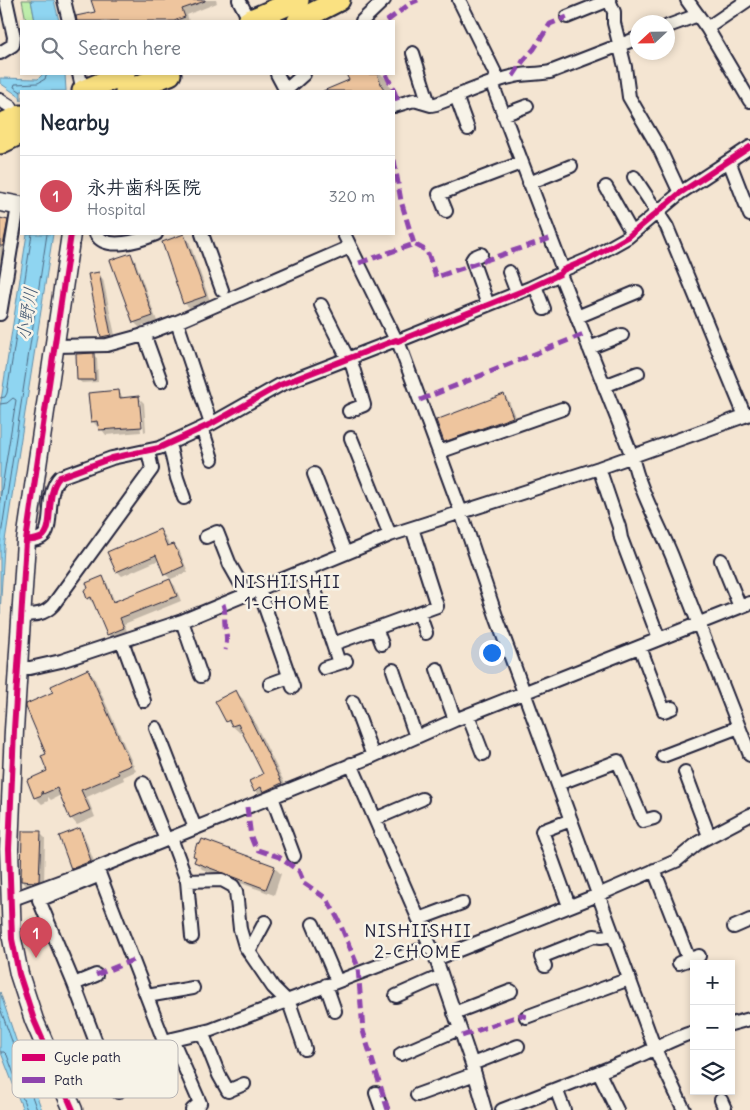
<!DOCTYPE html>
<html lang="en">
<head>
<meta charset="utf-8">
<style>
	body { margin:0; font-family:Delius,"Klee One",sans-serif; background:#f6f6f7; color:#1f2937 }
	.controls { position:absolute; right:15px; bottom:15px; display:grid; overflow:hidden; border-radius:0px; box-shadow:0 2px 8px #0003 }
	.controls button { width:45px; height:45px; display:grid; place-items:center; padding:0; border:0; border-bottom:1px solid #e0e1e3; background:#fff; color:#1f2937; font:25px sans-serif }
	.compass { position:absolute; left:630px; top:15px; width:45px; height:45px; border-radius:50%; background:#fff; box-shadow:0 2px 8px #0003; rotate:248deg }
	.you { position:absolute; left:491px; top:652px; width:18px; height:18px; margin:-12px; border:4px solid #fff; border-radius:50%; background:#1a73e8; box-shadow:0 0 0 8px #1a73e833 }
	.badge { display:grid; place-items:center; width:32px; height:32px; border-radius:50%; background:#d1495b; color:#fff; font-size:16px; font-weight:700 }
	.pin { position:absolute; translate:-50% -41px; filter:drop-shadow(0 1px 2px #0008) }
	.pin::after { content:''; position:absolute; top:26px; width:18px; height:15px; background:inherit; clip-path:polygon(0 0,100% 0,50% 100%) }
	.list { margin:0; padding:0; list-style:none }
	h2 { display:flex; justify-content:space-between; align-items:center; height:65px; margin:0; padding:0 20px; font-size:21px }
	h2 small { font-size:16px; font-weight:400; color:#747a83 }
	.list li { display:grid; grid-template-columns:32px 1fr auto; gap:15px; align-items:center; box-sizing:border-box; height:80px; padding:0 20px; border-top:1px solid #e0e1e3 }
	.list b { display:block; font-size:19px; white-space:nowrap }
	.list p { margin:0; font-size:16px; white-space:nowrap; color:#747a83 }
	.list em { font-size:16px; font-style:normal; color:#747a83 }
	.icon { flex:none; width:28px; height:28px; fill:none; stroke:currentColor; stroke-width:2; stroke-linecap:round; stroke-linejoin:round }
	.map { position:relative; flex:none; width:750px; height:1110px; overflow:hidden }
	.search { position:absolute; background:#fff; box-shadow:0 2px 8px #0003; left:20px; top:20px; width:375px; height:55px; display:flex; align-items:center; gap:12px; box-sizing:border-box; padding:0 18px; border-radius:0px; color:#747a83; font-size:19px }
	.panel { position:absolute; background:#fff; box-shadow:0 2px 8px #0003; left:20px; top:90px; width:375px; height:145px; border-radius:0px }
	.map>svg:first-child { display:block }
	.green { fill:#beedab; stroke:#708873 }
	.water { fill:#8fd5f1; stroke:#638da8 }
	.shadow { fill:#0003 }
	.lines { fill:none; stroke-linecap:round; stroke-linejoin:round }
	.shore { stroke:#4e6a84; stroke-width:1 }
	.building { fill:#eec59e; stroke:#22223b }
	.street-casing { stroke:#22223b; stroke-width:16 }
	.secondary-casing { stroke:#22223b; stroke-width:21 }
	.highway-casing { stroke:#22223b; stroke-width:25 }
	.street { stroke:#f7f3e8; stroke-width:12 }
	.secondary { stroke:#f7f3e8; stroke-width:18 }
	.highway { stroke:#fae181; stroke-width:21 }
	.quiet { stroke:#8e44ad; stroke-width:5; stroke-dasharray:10 5; stroke-linecap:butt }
	.cycleway-casing { stroke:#f7f3e8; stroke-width:9 }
	.cycleway { stroke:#d6006c; stroke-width:6 }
	.labels { text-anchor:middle; stroke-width:5; stroke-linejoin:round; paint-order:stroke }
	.water-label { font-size:18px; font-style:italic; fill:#435872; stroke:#f7f3e8 }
	.neighbourhood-label { font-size:18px; letter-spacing:1px; fill:#22223b; stroke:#f7f3e8 }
	.key { fill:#f7f3e8; stroke:#b7b4b4; stroke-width:1 }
	.key-label { font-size:14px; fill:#22223b }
</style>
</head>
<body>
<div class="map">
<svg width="750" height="1110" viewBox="0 0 750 1110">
	<rect width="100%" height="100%" fill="#f4e5d2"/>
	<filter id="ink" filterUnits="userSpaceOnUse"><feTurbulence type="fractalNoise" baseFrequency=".02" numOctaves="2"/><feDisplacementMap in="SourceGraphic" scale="10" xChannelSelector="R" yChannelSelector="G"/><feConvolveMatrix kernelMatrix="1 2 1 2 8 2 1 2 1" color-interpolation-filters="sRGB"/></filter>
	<g filter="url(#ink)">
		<path class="green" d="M22,0H31L35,21H26Z"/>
		<path class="water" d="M31,0H54L59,21H35Z
			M43,74H65L66,91H21V101L20,97L0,83V78L38,79Z
			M27,234H53L4,547L0,614V407Z
			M0,992L16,1040L42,1110H23L0,1050Z"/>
		<path class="shadow" d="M93,0H216L217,3L187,15L189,21H81L80,17L96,13Z
			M348,74H381L386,79L392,91H326L351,81Z
			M0,220L7,221L14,228L7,268L0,267Z
			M184,236L189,241L210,301L190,308L184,303Z
			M130,255L135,260L157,321L139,327L134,322Z
			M98,274L103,279L116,340L107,342L102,336Z
			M93,355L97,358L98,382L82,383L78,380Z
			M119,392L124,399L139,398L144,403L146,431L144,432L141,401H138L141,432L106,435L99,426H97L92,421Z
			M504,396L509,401L517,422L450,446L445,441Z
			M160,530L165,536L170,547L174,545L179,550L188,572L171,579L165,574L159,560L122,576L117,571Z
			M102,577L107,583L115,602L170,580L175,586L181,601L124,624L128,633L113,639L108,634L95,602L93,603L88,598Z
			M88,671L94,677L136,771L123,777L124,780L87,797L95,817L77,825L71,818L61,795L51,800L48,797V801L42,804L35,797L49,772L47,754L55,693Z
			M236,692L243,699L288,790L262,797L255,790L264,774L243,731L240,733L227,721Z
			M79,830L84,835L96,867L77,874L72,868Z
			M40,833L45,838L44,885L27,886L22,881Z
			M194,855L274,867L281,874L274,895L202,869L195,861L197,858Z"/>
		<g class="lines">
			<path class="shore" d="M21,92L14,87L15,84L38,83L45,79L47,74
				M0,398L5,397L7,393L32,234
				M0,404L7,403L13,398L16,400L0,500
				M0,542L47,234
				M0,1008L37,1110
				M0,1052H4L7,1055L27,1110"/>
		</g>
		<path class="building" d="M91,0H205V1L182,9L185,17L174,21H77L76,16L95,12Z
			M346,74H377L384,91H323L349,80Z
			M0,218L8,220L3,246H0Z
			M184,234L206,296L183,304L162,242Z
			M131,253L153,316L133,323L110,260Z
			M99,272L111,335L101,337L88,274Z
			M94,353L95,380H77L76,354Z
			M119,390L120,398L139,396L142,427L99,430L97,421L91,422L88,393Z
			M504,394L513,417L444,442L436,420Z
			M160,529L167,546L174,544L184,566L164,575L156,555L116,572L107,552Z
			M103,576L113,602L170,579L177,596L120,618L124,628L107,635L91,597L87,599L84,590L88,588L86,583Z
			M88,669L131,765L117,771L119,774L81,790L90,810L70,819L57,788L43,794L42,791V795L34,798L27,780L47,771L41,756L46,754L26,707V704L53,692L51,686Z
			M236,690L282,783L263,792L261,787L254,791L249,781L263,774L238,724L232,726L229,720L226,722L215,701Z
			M80,828L91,861L71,869L59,836Z
			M22,831H41L39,881L36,882L21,881Z
			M202,839L275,866L266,889L194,862L196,857L193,856L197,843L200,844Z"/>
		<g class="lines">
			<defs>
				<path id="street" d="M64,0L69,21
					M239,0L250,21
					M459,0L496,75L494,89L563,270
					M687,0L707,28L750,101
					M567,17L609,0L614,12V23L625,67L629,97L660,150L680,193
					M362,21L384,0
					M668,26L698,15
					M707,28L748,0
					M0,53L13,45L14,37L6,0
					M413,53L429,104
					M79,74L83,91
					M277,74L286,91
					M285,91L304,74
					M456,96L468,129
					M0,100L11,107L16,118
					M394,106L414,100L431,105L436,104C461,95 485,83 511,77C523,73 537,75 550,72L638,38
					M503,115L527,106
					M729,161L750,215
					M634,177L667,227L745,416
					M529,183L571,166
					M606,187L632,233
					M446,211L439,194L521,163
					M96,234C106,252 141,240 156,234
					M202,234L222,290
					M344,234L396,340
					M481,254L474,257L472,260L488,305
					M509,272L517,293
					M560,274L632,456C640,492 658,522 672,556C698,622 724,688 750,755
					M535,286L544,309
					M321,305L348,359
					M0,314L18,206
					M577,317L637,292
					M177,322L211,424
					M144,334L161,381
					M398,341L461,512L497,619L655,1049L684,1110
					M55,346L107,345L140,336L177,322L350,247
					M589,348L622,335
					M604,386L638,373
					M349,411L364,405L350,358
					M202,428L212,459
					M351,438L390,535
					M169,443L177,478L184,498
					M439,452L562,409
					M599,468L619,527L621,538L659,639
					M314,474L345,553
					M206,537L217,532L230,565L247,595
					M26,541C31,540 38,540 42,537C55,529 44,493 60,477L112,458L159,448L211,424L280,385L396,340L398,341L530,288L560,274L563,270L589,259L628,237L680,193L750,147
					M721,560L740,607
					M308,569L339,663
					M259,590L293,687
					M419,613L426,633
					M21,615C34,615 44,615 53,605L152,469L148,451
					M182,621L201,676
					M376,628L382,644
					M122,641L144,701
					M333,644L437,606L412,528
					M640,647L664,711L672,708
					M18,668H30L61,661L182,621L390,535L599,468L750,414
					M324,668L346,661
					M437,669L455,720
					M393,670L416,737
					M270,684L289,677
					M353,702L373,756
					M468,715L483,754
					M156,728L195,828
					M663,756L739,727
					M351,764L433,952
					M685,772L709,836
					M143,783L166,840
					M558,784L618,761L643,821L654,818
					M272,797L294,856
					M375,819L422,799
					M171,838L187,881L222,880L233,886L236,891L240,929L245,946L273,987L286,1000L291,1008L305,1049
					M97,868L164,1041L211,1030L430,946
					M654,870L689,960
					M93,878L39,900L74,984L103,1061L118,1092
					M187,881L192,937
					M10,900L97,868L373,756L455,720L750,603
					M569,906L542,831L571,820
					M419,919L462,903
					M313,924L337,981
					M734,927L750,920
					M249,952L265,922
					M679,963L699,956
					M545,966L541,957L594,936L601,937L613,935
					M74,984L96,975
					M326,985L335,1011
					M147,996L193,988
					M396,996L441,976
					M454,1013L511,991
					M526,1017L629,979
					M731,1024L750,1019
					M202,1032L219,1075L228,1091L244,1084
					M172,1039L200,1103L192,1110
					M401,1054L459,1029
					M103,1061L127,1048
					M472,1064L518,1046
					M599,1073L617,1110
					M556,1089L564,1110
					M376,1093L382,1110
					M417,1095L475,1074
					M721,1100L725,1109L723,1110
					M485,1110L472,1064L436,959L598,895L676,861L699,842L750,815
					M502,1110C546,1093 590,1076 634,1058C654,1050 673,1038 694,1032"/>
				<path id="secondary" d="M0,202L21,206
					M71,234L26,541L14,730L9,849L12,939L19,974L34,1020L73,1110"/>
				<path id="highway" d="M249,21L298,0
					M298,21L339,0
					M83,91L124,74
					M126,91L170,74
					M0,125L21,116
					M0,143L21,133"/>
			</defs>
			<use href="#street" class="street-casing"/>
			<use href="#secondary" class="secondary-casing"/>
			<use href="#highway" class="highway-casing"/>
			<use href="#street" class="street"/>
			<use href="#secondary" class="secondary"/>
			<use href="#highway" class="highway"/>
			<path class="quiet" d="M387,21L411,3L418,0
				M386,74L394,91
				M513,76L523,61L534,49L550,24L567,17
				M394,91L399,104
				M394,160L401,201L414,244
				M359,263L414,244L427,251L436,277L551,238
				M420,400L584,334
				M223,604C226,612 224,617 225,625C226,636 228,638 225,650
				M247,807L251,837L255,847L258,850L279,857L299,871L304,883L327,899L338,919L358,967L363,1031L388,1110
				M96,975L133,960
				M462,1036L521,1015L526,1017"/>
			<defs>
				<path id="cycleway" d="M71,234L26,541L14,730L9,849L12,939L19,974L34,1020L73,1110
					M26,541C31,540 38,540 42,537C55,529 44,493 60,477L112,458L159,448L211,424L280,385L396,340L398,341L530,288L560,274L563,270L589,259L628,237L680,193L750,147"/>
			</defs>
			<use href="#cycleway" class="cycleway-casing"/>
			<use href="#cycleway" class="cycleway"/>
		</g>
	</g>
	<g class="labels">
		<g class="water-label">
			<text transform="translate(27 314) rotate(-81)" y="6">小野川</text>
		</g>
		<g class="neighbourhood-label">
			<text x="287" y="588">NISHIISHII<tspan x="287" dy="21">1-CHOME</tspan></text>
			<text x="418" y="937">NISHIISHII<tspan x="418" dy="21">2-CHOME</tspan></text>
		</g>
	</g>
	<rect x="12" y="1040" width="166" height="58" rx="8" class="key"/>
	<rect x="22" y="1054" width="23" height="7" fill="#d6006c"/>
	<rect x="22" y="1077" width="23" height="6" fill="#8e44ad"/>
	<g class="key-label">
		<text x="54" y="1062">Cycle path</text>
		<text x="54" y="1085">Path</text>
	</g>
</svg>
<div class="controls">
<button>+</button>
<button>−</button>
<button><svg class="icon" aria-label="layers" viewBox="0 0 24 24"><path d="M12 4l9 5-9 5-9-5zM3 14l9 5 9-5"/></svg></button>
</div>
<svg class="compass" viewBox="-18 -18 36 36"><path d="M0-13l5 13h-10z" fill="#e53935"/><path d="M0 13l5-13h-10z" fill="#747a83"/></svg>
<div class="you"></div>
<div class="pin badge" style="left:36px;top:958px">1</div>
<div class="search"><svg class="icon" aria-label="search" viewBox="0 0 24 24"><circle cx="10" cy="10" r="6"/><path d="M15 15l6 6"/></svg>Search here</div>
<section class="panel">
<h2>Nearby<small></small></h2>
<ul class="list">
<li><span class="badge">1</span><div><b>永井歯科医院</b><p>Hospital</p></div><em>320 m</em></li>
</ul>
</section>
</div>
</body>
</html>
